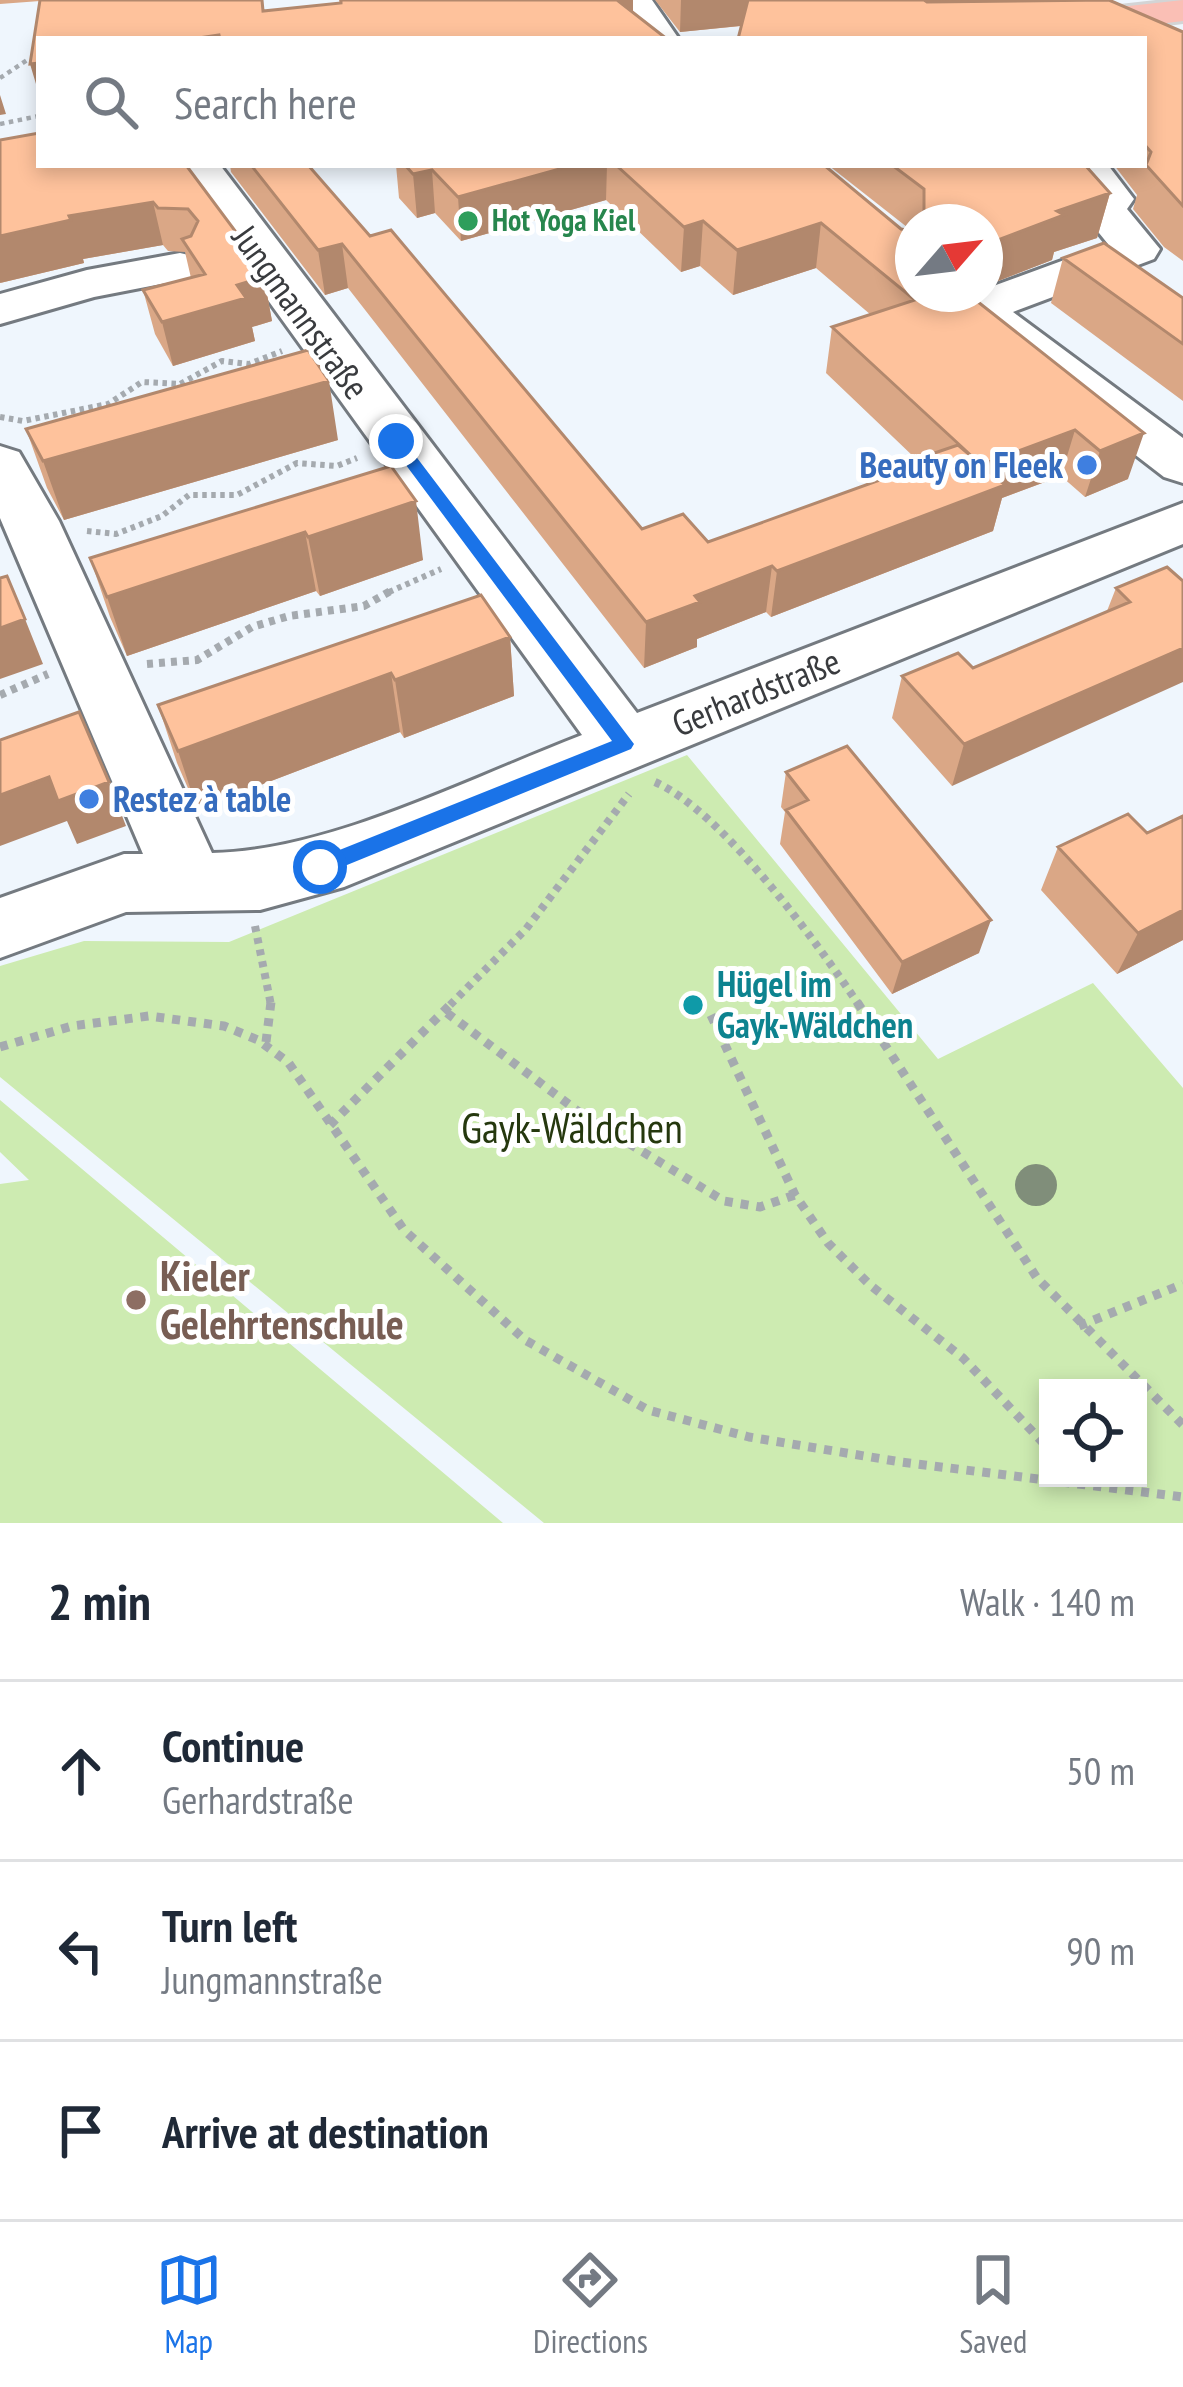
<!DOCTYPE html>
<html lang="en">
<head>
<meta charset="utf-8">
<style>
	body { margin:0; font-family:"PT Sans Narrow",sans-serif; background:#f6f6f7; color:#1f2937 }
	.controls { position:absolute; right:36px; bottom:36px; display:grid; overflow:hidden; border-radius:0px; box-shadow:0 6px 18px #0003 }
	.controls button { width:108px; height:108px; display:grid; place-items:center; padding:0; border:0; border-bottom:3px solid #e0e1e3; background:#fff; color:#1f2937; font:60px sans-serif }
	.compass { position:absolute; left:895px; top:204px; width:108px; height:108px; border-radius:50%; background:#fff; box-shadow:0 6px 18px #0003; rotate:62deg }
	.stop { position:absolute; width:36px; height:36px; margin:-27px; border:9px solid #1a73e8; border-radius:50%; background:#fff }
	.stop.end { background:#1a73e8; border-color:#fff; box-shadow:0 3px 12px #0008 }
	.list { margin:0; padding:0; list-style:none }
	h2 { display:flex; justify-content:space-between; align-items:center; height:156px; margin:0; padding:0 48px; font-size:51px }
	h2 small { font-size:39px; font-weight:400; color:#747a83 }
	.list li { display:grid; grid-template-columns:78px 1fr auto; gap:36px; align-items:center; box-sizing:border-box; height:180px; padding:0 48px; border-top:3px solid #e0e1e3 }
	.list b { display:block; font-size:45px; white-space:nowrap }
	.list p { margin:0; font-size:39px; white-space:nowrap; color:#747a83 }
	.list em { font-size:39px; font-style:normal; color:#747a83 }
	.icon { flex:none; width:66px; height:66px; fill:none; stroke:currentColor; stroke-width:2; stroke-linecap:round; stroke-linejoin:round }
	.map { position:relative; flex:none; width:1183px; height:1523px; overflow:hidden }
	.search { position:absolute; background:#fff; box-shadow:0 6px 18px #0003; left:36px; right:36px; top:36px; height:132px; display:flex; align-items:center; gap:30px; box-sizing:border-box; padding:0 42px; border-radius:0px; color:#747a83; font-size:45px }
	.sheet { height:696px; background:#fff }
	nav { display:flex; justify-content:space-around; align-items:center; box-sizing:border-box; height:168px; border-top:3px solid #e0e1e3; background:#fff; font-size:33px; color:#747a83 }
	nav a { display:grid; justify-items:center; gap:6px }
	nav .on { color:#1a73e8 }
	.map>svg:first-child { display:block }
	.green { fill:#cdebb1; fill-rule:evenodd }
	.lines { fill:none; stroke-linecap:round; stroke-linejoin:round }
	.minor-casing { stroke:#747a80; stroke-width:6 }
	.major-casing { stroke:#d3d4d5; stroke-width:6 }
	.path-far3 { stroke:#a5aaaf; stroke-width:4.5; stroke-dasharray:4.5 4.5; stroke-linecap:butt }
	.path-far2 { stroke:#a5aaaf; stroke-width:6; stroke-dasharray:4.5 4.5; stroke-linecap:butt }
	.path-far1 { stroke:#a5aaaf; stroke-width:8; stroke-dasharray:6 6; stroke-linecap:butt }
	.path { stroke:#a5aaaf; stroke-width:9; stroke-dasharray:8 8; stroke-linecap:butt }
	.minor { fill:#fff; fill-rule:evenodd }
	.major { fill:#fabfb5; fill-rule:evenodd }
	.tree { fill:#808e7a }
	.wall { fill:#daa786 }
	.shaded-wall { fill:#b2886d }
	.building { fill:#fec29c; stroke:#b2886d; stroke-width:3 }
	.route { fill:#1a73e8 }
	.leisure-dot { fill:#2e9e5b; stroke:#fff; stroke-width:4.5 }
	.shop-dot { fill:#3f7fe0; stroke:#fff; stroke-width:4.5 }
	.culture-dot { fill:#0f9aa8; stroke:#fff; stroke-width:4.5 }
	.education-dot { fill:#8d6e63; stroke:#fff; stroke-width:4.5 }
	.labels { text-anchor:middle; stroke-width:10; stroke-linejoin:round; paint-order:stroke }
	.far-leisure-label { font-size:30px; font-weight:bold; fill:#27864d; stroke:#fff; text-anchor:start }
	.street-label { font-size:36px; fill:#393b3e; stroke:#fff }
	.shop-label { font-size:36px; font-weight:bold; fill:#366cbe; stroke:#fff; text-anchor:end }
	.culture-label { font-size:36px; font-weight:bold; fill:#0d838f; stroke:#fff; text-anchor:start }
	.near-park-label { font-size:42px; fill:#25380e; stroke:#fff }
	.near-education-label { font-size:42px; font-weight:bold; fill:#785e54; stroke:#fff; text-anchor:start }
</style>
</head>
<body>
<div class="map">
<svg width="1183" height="1523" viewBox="0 0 1183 1523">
	<rect width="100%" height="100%" fill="#eff6fd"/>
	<path class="green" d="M687,755L938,1059L1093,983L1183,1088V1523H544L0,1077V966L84,941L229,942ZM1048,1388H1138V1478H1048Z
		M0,1100L503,1523H0V1184L29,1180L0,1152Z"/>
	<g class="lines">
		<defs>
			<path id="minor" d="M614,0H652L679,39H639Z
				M176,165H220L637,713L1183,503V544L344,887L260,910L126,912L0,958V898L124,854H143L0,518V446L19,452L59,521L212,853C330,851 470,778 582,735L182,181Z
				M1063,165H1108L1134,199L1127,209L1160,249L1154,259L1013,312L1183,438V483L1164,477L940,304L933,294H985V289L1108,244L1077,206L1085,196Z
				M180,253L197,257L204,267L197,277L94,297L0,324V294L87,270Z"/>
			<path id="major" d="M1183,0V21L1037,39H920L926,31L940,27Z"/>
		</defs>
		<use href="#minor" class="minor-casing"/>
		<use href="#major" class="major-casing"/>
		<path class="path-far3" d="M0,78L27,60
			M0,124L39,116"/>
		<path class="path-far2" d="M0,417L23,421L108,404L142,382L180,384L222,361L249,364L282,351
			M87,531L116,534L162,516L189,495H237L297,463L337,466L357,458
			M389,592L441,569"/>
		<path class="path-far1" d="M147,664L197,660L252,627L289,616L364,606L394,589
			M0,695L48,674
			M655,782C723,812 817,943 859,1005
			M255,926L271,1005
			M450,1005L526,929L629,794"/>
		<path class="path" d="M857,1002L1037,1278L1183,1425
			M447,1013L587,1118L724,1201L760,1207L795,1195
			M711,1015L795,1195L828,1243L870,1285L963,1358L1048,1448
			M266,1042L271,1002
			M0,1047L72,1026L149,1016L224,1026L258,1040L288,1062L404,1230L525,1340L648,1410L749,1437L901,1462L1183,1497
			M330,1125L453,1002
			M1079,1326L1183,1284"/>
		<use href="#minor" class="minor"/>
		<use href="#major" class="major"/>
	</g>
	<circle class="tree" cx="1036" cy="1185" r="21"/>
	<path class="wall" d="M0,0H173L266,10L340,3L339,0H633L30,64L40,1L0,4Z
		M655,0H1044L1037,2L1183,32V261L1164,247L1133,209L1137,195L1114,165H1144V39L741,26L680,32Z
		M186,165L262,267L272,321L252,327L255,341L173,366L155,334L143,290L191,278L185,252L168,251L163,245L83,259L84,263L0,283Z
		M230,165H308L370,236L642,529L708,542L906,471L908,462L916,459L826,373L832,327L871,315L816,268L733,295L700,266L681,272L606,200L461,241L435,213L417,218L399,198L396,165H824L901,229L912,231L828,165H1088L1087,167L1110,193L1097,238L1054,252L1052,260L985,286V222H913V294H968L1128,479L1085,497L1061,476L1002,498L993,531L771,617L766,612L697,639V647L644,668L348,288L325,295L231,172Z
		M1063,258L1183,298V401L1051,303Z
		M26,429L338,440L64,520L47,488Z
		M391,466L423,560L320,596L316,591L127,656L110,617L90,558Z
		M1167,567L952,786L892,718L902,676L973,668L1107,611L1116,588Z
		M510,637L514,696L404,738L400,732L197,809L177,763L158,705Z
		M786,772L979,953L892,994L780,844L785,812L781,807Z
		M1183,816V940L1117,974L1041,890L1058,847L1147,833Z"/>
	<path class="shaded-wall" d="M614,0H633V37Z
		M681,0H751L749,25L680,32Z
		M922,0H1044L1037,1L1034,12L939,23Z
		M39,63V94L30,64Z
		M0,95L6,114L0,115Z
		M574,165H607L606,200L461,241L458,197Z
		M1085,165H1088L1079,196L1110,193L1097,238L1054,252L1052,260L985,286V253L987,245L1057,211Z
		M432,170L435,213L417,218L413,174Z
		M153,202L163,245L83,259L84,263L0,283V236L69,216Z
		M703,221L700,266L681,272L684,227Z
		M821,223L816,268L733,295L737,250Z
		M342,244L348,288L325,295L318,250Z
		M262,267L272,321L252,327L255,341L173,366L162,322L237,285L258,268Z
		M329,381L338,440L64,520L43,461Z
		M1075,430L1061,476L1002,498L993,531L771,617L777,571L981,465Z
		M1144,433L1128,479L1085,497L1100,451Z
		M416,501L423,560L320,596L308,537Z
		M305,532L316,591L127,656L107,597Z
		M772,566L766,612L697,639V647L644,668L646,622L695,596Z
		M25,619L43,664L0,679V628Z
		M510,637L514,696L404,738L395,680Z
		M1183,648V682L952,786L964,744Z
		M391,673L400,732L197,809L178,751Z
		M49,777L109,782L126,826L77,844L67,821L0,846V795Z
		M1183,910V940L1117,974L1138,933Z
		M991,920L979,953L892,994L902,962Z"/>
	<path class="building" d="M40,0H262L263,11L341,3V0H617L667,39H220L219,35L192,39H39V63L30,64Z
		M748,0H924L927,2L1109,0L1183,32V206L1146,165L1151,152L1144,144V39H738Z
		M39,133V165H186L262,267L258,268L264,277L237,285L246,298L162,322L143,290L205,274L182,239L191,236L198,221L188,209L158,208L153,202L69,216L71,220L0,236V140Z
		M251,165H308L370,236L391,230L642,529L683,514L708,542L913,468L908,462L958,445L977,461L832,327L915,300L821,223L737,250L703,221L684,227L616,165H824L901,229L913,231V294H968L1144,433L1100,451L1075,430L981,465L1005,485L777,571L772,566L695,596L700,602L646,622L342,244L318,250Z
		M405,165H574L458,197L432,170L413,174Z
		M892,165H1085L1110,193L1057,211L1064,215L985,245V222H924V189Z
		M1104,243L1183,298V344L1063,258Z
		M308,350L329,381L43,461L26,429Z
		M391,466L416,501L308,537L305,532L107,597L90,558Z
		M1167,567L1183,581V648L964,744L902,676L958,653L973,668L1130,602L1116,588Z
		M7,576L25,619L0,628V578Z
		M481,595L510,637L395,680L391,673L178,751L158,705Z
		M79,712L109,782L58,801L49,777L0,795V740Z
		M847,746L991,920L902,962L786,810L808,800L786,772Z
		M1128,814L1147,833L1183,816V910L1138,933L1058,847Z"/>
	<path class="route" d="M391,438H402L634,744L631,749L320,876L309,867L312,861L612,741L391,445Z"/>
	<circle class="leisure-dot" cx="468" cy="221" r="12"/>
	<g class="shop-dot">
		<circle cx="1087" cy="465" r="12"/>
		<circle cx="89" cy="799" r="12"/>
	</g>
	<circle class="culture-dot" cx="693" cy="1005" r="12"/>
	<circle class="education-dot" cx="136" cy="1300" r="12"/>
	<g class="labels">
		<g class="far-leisure-label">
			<text x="492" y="231">Hot Yoga Kiel</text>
		</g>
		<g class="street-label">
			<text transform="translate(301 312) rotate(54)" y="13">Jungmannstraße</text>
			<text transform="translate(756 692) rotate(-22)" y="13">Gerhardstraße</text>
		</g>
		<g class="shop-label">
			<text x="1063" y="478">Beauty on Fleek</text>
			<text x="113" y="812" text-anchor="start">Restez à table</text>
		</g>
		<g class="culture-label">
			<text x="717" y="997">Hügel im<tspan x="717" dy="41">Gayk-Wäldchen</tspan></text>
		</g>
		<g class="near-park-label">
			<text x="572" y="1143">Gayk-Wäldchen</text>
		</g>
		<g class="near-education-label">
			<text x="160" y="1291">Kieler<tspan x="160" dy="48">Gelehrtenschule</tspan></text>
		</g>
	</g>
</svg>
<div class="controls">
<button><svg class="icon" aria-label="locate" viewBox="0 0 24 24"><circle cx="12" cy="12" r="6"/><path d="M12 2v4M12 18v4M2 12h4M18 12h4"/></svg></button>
</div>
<svg class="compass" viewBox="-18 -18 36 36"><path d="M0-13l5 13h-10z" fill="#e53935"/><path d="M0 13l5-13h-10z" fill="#747a83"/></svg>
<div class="stop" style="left:320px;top:867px"></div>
<div class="stop end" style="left:396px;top:441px"></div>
<div class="search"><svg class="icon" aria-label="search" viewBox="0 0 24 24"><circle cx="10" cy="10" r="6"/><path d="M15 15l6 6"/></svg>Search here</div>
</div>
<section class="sheet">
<h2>2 min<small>Walk · 140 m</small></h2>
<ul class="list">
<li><svg class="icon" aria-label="ahead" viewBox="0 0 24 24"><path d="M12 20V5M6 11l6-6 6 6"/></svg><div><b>Continue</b><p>Gerhardstraße</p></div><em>50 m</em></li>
<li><svg class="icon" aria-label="left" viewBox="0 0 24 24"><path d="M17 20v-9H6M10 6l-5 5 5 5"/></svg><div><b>Turn left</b><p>Jungmannstraße</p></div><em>90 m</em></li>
<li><svg class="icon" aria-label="arrive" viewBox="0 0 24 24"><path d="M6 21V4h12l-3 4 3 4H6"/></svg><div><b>Arrive at destination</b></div></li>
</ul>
</section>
<nav>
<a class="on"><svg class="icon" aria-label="map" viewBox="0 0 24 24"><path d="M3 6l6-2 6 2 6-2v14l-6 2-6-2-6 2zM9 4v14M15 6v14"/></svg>Map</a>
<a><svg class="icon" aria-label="directions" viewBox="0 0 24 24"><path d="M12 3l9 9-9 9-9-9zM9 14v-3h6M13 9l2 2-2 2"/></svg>Directions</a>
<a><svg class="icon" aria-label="saved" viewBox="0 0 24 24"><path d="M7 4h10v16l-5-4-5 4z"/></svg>Saved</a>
</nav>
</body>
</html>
